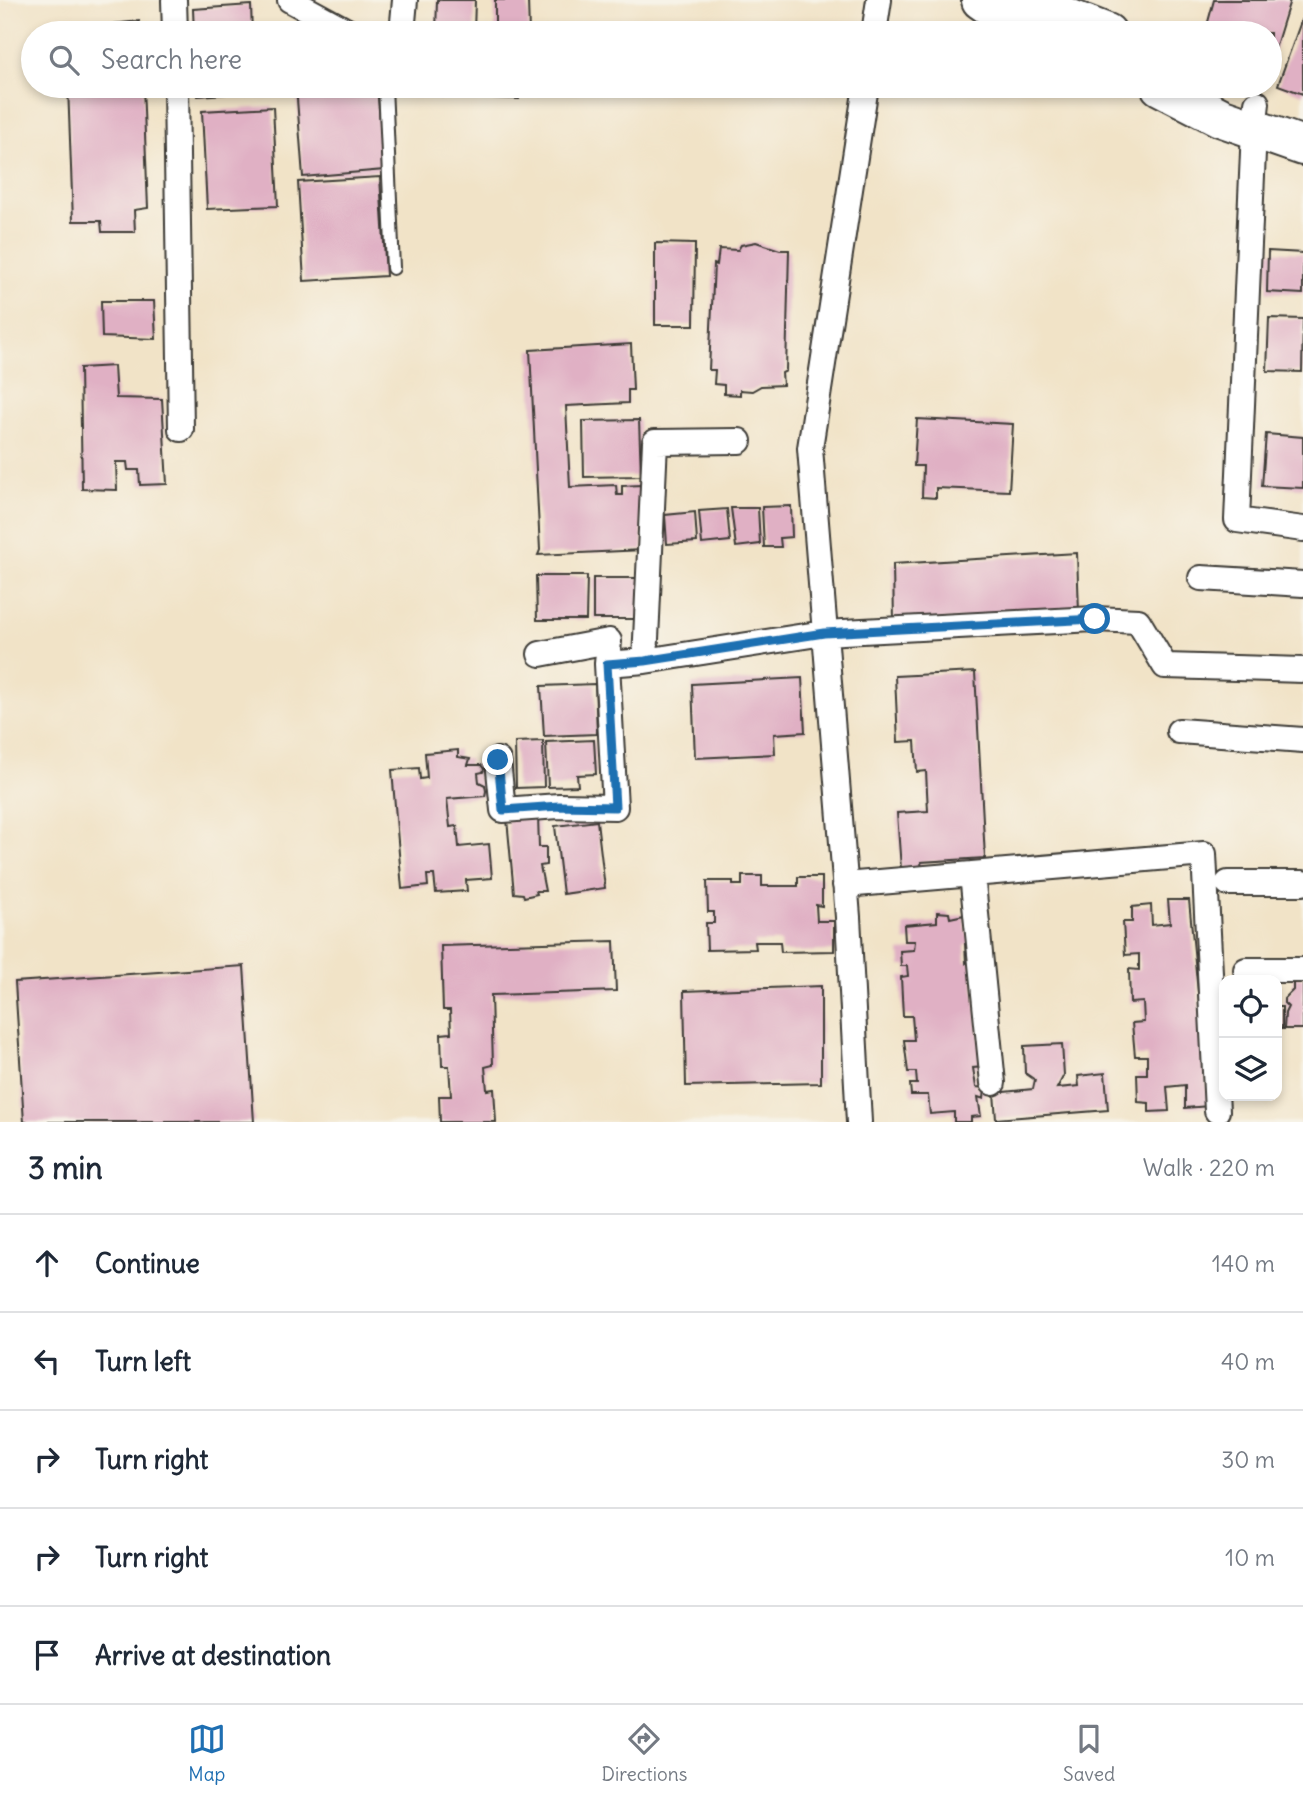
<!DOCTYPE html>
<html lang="en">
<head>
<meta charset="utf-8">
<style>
	body { margin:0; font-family:Delius,sans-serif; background:#f6f6f7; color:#1f2937 }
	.controls { position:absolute; right:21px; bottom:21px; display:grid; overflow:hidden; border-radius:14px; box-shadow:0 4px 10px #0003 }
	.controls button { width:63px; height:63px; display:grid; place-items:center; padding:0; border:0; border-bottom:2px solid #e0e1e3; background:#fff; color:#1f2937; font:35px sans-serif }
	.stop { position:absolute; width:21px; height:21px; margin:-16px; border:5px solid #1f6fb2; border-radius:50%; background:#fff }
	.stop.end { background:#1f6fb2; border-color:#fff; box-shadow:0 2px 7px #0008 }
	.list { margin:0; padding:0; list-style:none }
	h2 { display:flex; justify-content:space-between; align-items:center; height:91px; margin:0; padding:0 28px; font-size:30px }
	h2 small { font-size:23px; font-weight:400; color:#747a83 }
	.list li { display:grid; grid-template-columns:46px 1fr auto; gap:21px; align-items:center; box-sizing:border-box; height:98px; padding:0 28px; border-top:2px solid #e0e1e3 }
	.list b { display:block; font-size:26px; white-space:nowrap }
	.list em { font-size:23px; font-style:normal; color:#747a83 }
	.icon { flex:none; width:38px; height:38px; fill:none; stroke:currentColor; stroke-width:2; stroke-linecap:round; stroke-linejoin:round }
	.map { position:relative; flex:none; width:1303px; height:1122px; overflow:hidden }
	.search { position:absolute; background:#fff; box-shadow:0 4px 10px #0003; left:21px; right:21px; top:21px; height:77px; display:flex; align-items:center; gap:18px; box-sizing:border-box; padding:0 24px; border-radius:38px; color:#747a83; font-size:26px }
	.sheet { height:581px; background:#fff }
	nav { display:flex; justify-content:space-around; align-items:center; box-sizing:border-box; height:98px; border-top:2px solid #e0e1e3; background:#fff; font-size:19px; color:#747a83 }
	nav a { display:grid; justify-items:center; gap:4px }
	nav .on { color:#1f6fb2 }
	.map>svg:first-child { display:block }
	.building { fill:#e0b0c4 }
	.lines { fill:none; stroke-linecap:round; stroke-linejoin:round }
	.service-casing { stroke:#3c3a36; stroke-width:16 }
	.minor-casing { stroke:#3c3a36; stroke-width:28 }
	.primary-casing { stroke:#3c3a36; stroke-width:42 }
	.service { stroke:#fff; stroke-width:12 }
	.minor { stroke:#fff; stroke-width:24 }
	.primary { stroke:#fff; stroke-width:38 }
	.route { stroke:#1f6fb2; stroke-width:9 }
</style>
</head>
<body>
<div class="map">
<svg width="1303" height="1122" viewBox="0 0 1303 1122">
	<rect width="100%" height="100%" fill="#f7f3e8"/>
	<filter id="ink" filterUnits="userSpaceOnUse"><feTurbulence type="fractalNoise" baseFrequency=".0143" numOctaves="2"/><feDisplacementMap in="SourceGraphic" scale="14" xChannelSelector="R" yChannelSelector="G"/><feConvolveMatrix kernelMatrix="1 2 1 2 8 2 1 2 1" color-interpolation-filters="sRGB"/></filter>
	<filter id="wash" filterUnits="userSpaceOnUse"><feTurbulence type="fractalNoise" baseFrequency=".00686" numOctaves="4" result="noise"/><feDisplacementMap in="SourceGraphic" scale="28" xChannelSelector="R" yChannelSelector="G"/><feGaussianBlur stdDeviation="1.57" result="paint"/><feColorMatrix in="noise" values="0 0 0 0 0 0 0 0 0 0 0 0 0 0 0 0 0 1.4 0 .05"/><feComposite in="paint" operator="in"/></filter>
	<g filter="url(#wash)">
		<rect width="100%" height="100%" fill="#f1e3c7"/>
		<g id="blocks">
			<path class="building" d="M437,0H475L474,33H436Z
				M495,0H528L529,33H495Z
				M1214,0H1290L1270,65V33H1205Z
				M251,5L252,33H194L193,9Z
				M1303,16V94L1278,85Z
				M139,21L140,33H66V29Z
				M68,86H143L148,208L134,210L135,232H102L101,221H73Z
				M197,86H256V92L198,96Z
				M296,86H377L384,170L303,177Z
				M442,86H520L519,99L441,96Z
				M273,107L278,206L207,209L202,111Z
				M380,177L386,276L304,281L298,182Z
				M756,242L780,250H789L786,371L782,373L783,385L761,386L752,391L740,390V395L724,394V385L714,384L715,370H709L714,264L717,265L719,249L738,250L741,245Z
				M655,243L695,244L694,325H655Z
				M1268,251L1303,253V294L1267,292Z
				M101,301H154L156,339L102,337Z
				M1269,318L1303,319L1302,372L1267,371Z
				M631,344L633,390H628V403L566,406L570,487L616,485L617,495H622V486L640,485L643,550L538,555L540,550L530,350Z
				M114,366L116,398L162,399L167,484L140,485L139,470H128L127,462H116L117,490L82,489L80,368Z
				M917,419L1013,424L1009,491L936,488V498L922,497L923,466H914Z
				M639,420L641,476L584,477L583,421Z
				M1266,434L1303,437V488L1262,486Z
				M791,506L792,537L780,538L781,547H764L762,507Z
				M731,508H758L760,544L736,547Z
				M727,509L730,541L702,544L699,511Z
				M695,512L697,542L667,544L665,515Z
				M1077,553L1079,613L894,623L893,564Z
				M536,576H587L586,620H537Z
				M593,578H642V619H593Z
				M975,672L985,858L921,862L922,868L901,869L897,813L928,811L926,771L917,772L915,741L898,742L895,676Z
				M802,678L805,732L774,734L775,754L695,758L692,684Z
				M595,684L597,734L544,736L541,686Z
				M594,740L596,774L577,775L578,786L548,787L546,742Z
				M543,741L544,787L516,788L515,742Z
				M458,750V757L470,759L468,765H481L484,769L483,772L478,773L479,782L485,785L486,791L485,796L447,799L450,827L457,826L459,847L489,844L492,878L466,880L467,891L436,893L434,875H427L428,886L402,889L392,770L419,768L420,779L427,778L425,753Z
				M538,815L539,847H546V865L540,866L545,891H536L537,894L524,897L523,894L514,893L507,819Z
				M597,821L605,888L563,894L555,826Z
				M742,876H762V886H798V877H822V906L816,905L817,921H834V951L781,952L780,942H755L756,949L707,950L706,923H714V912H708L707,881H733V885H742Z
				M1168,900H1189L1209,1106L1185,1108V1085L1167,1087L1169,1111L1149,1112V1103L1138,1102L1137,1074H1147V1056H1135L1132,1023L1144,1022L1143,1002L1130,1003L1129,969L1139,970V954L1125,955L1123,922H1132V907L1151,905L1152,925L1170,923Z
				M937,912L949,913L950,918L964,915L966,931L972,944H965L966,963L971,959L983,1067L973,1068L976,1087L985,1088L984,1099L978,1097L981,1116L971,1117V1122H954V1112L930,1114L928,1095H911L910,1084H917L916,1072H908L904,1040H914L912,1016H903L901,977L908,976L907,966H901L900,951L914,950L915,941H905L904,925L937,922Z
				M614,941L616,991L491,995L493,1065L485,1067L487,1090L494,1089L496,1122H440L439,1096H451L449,1066H442L441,1034L451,1033L450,1010H443L441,946Z
				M244,966L254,1122H24L15,982Z
				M1293,975L1303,978V1029H1284L1285,1013L1288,1007L1284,1003V999L1293,990Z
				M821,986V1083L686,1086L684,991Z
				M1277,1007H1282V1029H1277Z
				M1062,1044L1064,1075L1057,1088L1079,1086L1078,1076L1105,1073L1108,1110L996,1119L994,1093L1033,1089L1035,1080L1025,1073L1024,1046Z"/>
		</g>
	</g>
	<g filter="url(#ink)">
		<use href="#blocks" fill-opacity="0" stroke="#3c3a36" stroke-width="2"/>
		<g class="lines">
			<defs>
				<path id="service" d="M385,86L393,268"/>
				<path id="minor" d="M174,0L175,33
					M290,0L351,33
					M402,33L405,0
					M874,33L879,0
					M176,86L181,429
					M1257,103L1254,129L1237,520L1303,529
					M1201,578L1303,584
					M645,661L655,442L739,441
					M607,664L645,661L824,633L1095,619L1138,621L1165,666L1303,670
					M1179,731L1303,740
					M498,760L503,810L559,806L615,807L607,664L609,641L540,654
					M972,874L993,1083
					M1228,883H1303
					M845,885L1204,854L1217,1111
					M1246,970H1303
					M859,1122L848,917L810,448L866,86"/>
				<path id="primary" d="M981,0L1020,27L1036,33
					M1022,0L1107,33
					M1160,86L1220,117L1303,146"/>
			</defs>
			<use href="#service" class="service-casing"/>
			<use href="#minor" class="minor-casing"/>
			<use href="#primary" class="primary-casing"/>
			<use href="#service" class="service"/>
			<use href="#minor" class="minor"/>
			<use href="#primary" class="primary"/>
		</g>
	</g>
	<g class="lines" filter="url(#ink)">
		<path class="route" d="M498,760L503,810L559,806L615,807L607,664L645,661L824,633L1095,619"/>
	</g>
</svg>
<div class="controls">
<button><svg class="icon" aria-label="locate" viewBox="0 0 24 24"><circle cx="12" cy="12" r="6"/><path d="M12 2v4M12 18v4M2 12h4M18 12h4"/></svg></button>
<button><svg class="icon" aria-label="layers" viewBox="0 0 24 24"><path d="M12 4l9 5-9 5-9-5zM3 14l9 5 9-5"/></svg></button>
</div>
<div class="stop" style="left:1095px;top:619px"></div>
<div class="stop end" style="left:498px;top:760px"></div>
<div class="search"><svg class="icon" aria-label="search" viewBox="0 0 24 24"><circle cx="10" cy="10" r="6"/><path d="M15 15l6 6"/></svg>Search here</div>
</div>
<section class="sheet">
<h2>3 min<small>Walk · 220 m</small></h2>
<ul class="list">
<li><svg class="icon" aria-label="ahead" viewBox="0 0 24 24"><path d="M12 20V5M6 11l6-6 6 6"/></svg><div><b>Continue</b></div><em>140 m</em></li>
<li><svg class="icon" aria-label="left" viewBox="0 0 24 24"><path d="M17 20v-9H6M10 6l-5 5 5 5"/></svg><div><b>Turn left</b></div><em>40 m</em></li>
<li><svg class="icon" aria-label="right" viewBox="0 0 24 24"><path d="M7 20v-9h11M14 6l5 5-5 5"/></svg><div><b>Turn right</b></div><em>30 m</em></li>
<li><svg class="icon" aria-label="right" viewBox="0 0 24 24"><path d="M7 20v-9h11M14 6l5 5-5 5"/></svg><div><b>Turn right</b></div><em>10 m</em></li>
<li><svg class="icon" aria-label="arrive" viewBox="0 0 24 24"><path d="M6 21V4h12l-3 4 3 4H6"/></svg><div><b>Arrive at destination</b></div></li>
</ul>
</section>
<nav>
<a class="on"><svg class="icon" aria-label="map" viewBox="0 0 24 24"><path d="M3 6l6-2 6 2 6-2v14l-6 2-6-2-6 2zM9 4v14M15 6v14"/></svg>Map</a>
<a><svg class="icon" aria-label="directions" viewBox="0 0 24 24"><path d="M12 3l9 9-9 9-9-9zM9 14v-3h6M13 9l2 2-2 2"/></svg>Directions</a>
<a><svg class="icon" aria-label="saved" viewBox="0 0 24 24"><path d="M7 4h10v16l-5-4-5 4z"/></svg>Saved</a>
</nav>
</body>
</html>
